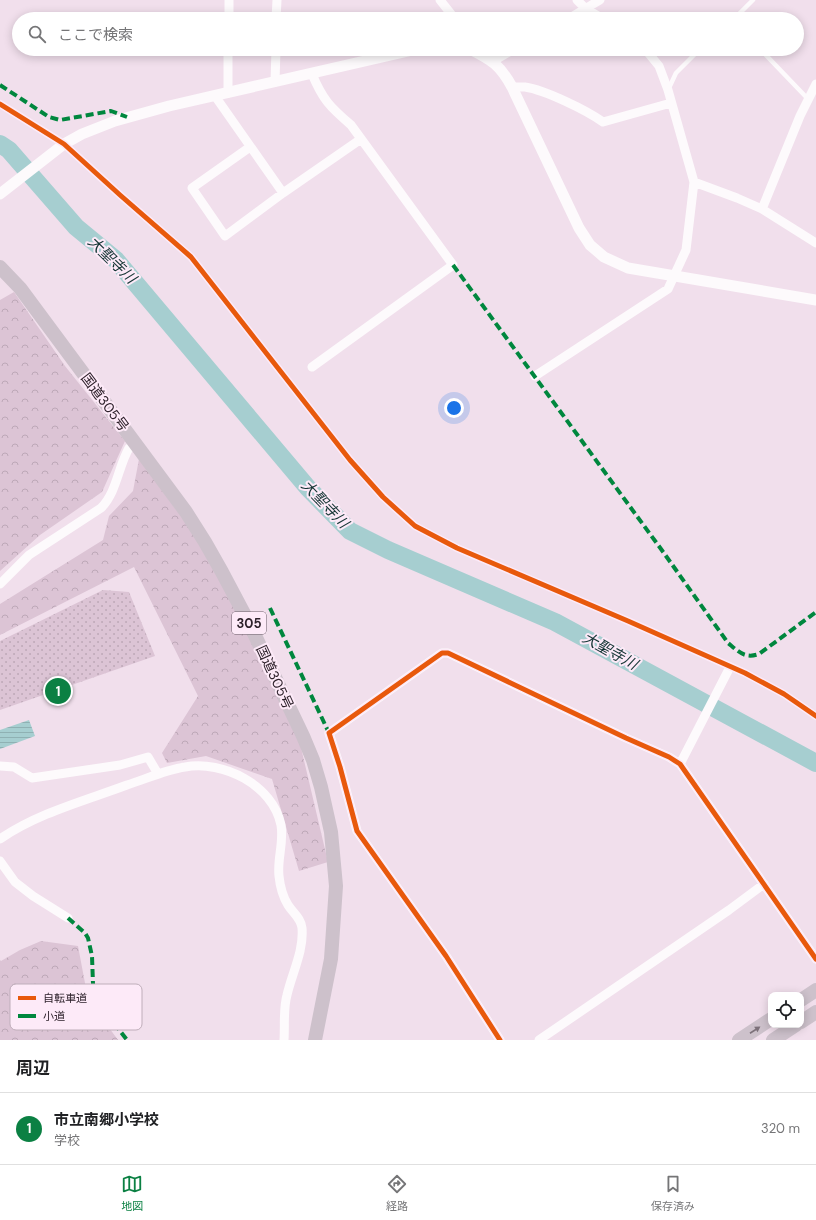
<!DOCTYPE html>
<html lang="ja">
<head>
<meta charset="utf-8">
<style>
	body { margin:0; font-family:"DM Sans","Noto Sans JP",sans-serif; background:#f6f6f6; color:#202124 }
	.controls { position:absolute; right:12px; bottom:12px; display:grid; overflow:hidden; border-radius:8px; box-shadow:0 2px 10px #0003 }
	.controls button { width:36px; height:36px; display:grid; place-items:center; padding:0; border:0; border-bottom:1px solid #e0e0e0; background:#fff; color:#202124; font:20px sans-serif }
	.you { position:absolute; left:454px; top:408px; width:14px; height:14px; margin:-10px; border:3px solid #fff; border-radius:50%; background:#1a73e8; box-shadow:0 0 0 6px #1a73e833 }
	.badge { display:grid; place-items:center; width:26px; height:26px; border-radius:50%; background:#0b8043; color:#fff; font-size:13px; font-weight:700 }
	.pin { position:absolute; translate:-50% -50%; border:2px solid #fff; box-shadow:0 1px 4px #0006 }
	.list { margin:0; padding:0; list-style:none }
	h2 { display:flex; justify-content:space-between; align-items:center; height:52px; margin:0; padding:0 16px; font-size:17px }
	h2 small { font-size:13px; font-weight:400; color:#757577 }
	.list li { display:grid; grid-template-columns:26px 1fr auto; gap:12px; align-items:center; box-sizing:border-box; height:72px; padding:0 16px; border-top:1px solid #e0e0e0 }
	.list b { display:block; font-size:15px; white-space:nowrap }
	.list p { margin:0; font-size:13px; white-space:nowrap; color:#757577 }
	.list em { font-size:13px; font-style:normal; color:#757577 }
	.icon { flex:none; width:22px; height:22px; fill:none; stroke:currentColor; stroke-width:2; stroke-linecap:round; stroke-linejoin:round }
	.map { position:relative; flex:none; width:816px; height:1040px; overflow:hidden }
	.search { position:absolute; background:#fff; box-shadow:0 2px 10px #0003; left:12px; right:12px; top:12px; height:44px; display:flex; align-items:center; gap:10px; box-sizing:border-box; padding:0 14px; border-radius:22px; color:#757577; font-size:15px }
	.sheet { height:124px; background:#fff }
	nav { display:flex; justify-content:space-around; align-items:center; box-sizing:border-box; height:56px; border-top:1px solid #e0e0e0; background:#fff; font-size:11px; color:#757577 }
	nav a { display:grid; justify-items:center; gap:2px }
	nav .on { color:#0b8043 }
	.map>svg:first-child { display:block }
	.forest { fill:url(#forest-crowns) }
	.park { fill:url(#park-dots) }
	.water { fill:url(#water-rules) }
	.lines { fill:none; stroke-linecap:round; stroke-linejoin:round }
	.river { stroke:#a6ced0; stroke-width:18 }
	.service { stroke:#fdfafc; stroke-width:4.5 }
	.minor { stroke:#fdfafc; stroke-width:9 }
	.tertiary { stroke:#fdfafc; stroke-width:11 }
	.trunk { stroke:#cdc1cb; stroke-width:14 }
	.quiet { stroke:#00873e; stroke-width:4; stroke-dasharray:8 4; stroke-linecap:butt }
	.cycleway-casing { stroke:#fdeaf8; stroke-width:8 }
	.cycleway { stroke:#e8590c; stroke-width:5 }
	.oneway { fill:#7d717a }
	.labels { text-anchor:middle; stroke-width:4; stroke-linejoin:round; paint-order:stroke }
	.shield { fill:#fdeaf8; stroke:#6b5d68; stroke-width:1 }
	.shield-label { font-size:13px; font-weight:bold; fill:#2d212a }
	.street-label { font-size:14px; fill:#2d212a; stroke:#fdeaf8 }
	.water-label { font-size:15px; font-style:italic; fill:#133433; stroke:#fdeaf8 }
	.key { fill:#fdeaf8; stroke:#bfaeba; stroke-width:1 }
	.key-label { font-size:11px; fill:#2d212a }
</style>
</head>
<body>
<div class="map">
<svg width="816" height="1040" viewBox="0 0 816 1040">
	<defs>
		<pattern id="forest-crowns" width="20" height="18" patternUnits="userSpaceOnUse"><rect width="20" height="18" fill="#dcc4d5"/><path d="M2 6a3 3 0 1 1 6 0M12 15a3 3 0 1 1 6 0" fill="none" stroke="#bda8b7"/></pattern>
		<pattern id="park-dots" width="8" height="8" patternUnits="userSpaceOnUse"><rect width="8" height="8" fill="#dcc4d5"/><path d="M2 2h.1M6 6h.1" fill="none" stroke="#bda8b7" stroke-width="1.8" stroke-linecap="round"/></pattern>
		<pattern id="water-rules" width="6" height="5" patternUnits="userSpaceOnUse"><rect width="6" height="5" fill="#a6ced0"/><path d="M0 2.5h6" fill="none" stroke="#8fb1b3"/></pattern>
	</defs>
	<rect width="100%" height="100%" fill="#f1dfec"/>
	<path class="forest" d="M14,292L65,366L125,441L102,492L40,535L0,571V300Z
		M139,459L216,564L298,735L328,862L299,871L272,779L206,756L167,763L162,753L198,696L134,567L0,635V604L103,540L109,516L133,491Z
		M41,941L78,946L88,999L118,1040H0V960L1,961L20,950Z"/>
	<path class="park" d="M103,590L129,592L155,656L0,710V641Z"/>
	<path class="water" d="M29,720L35,736L0,749V730Z"/>
	<g class="lines">
		<path class="river" d="M0,144L9,150L76,227L116,260L308,488L350,531L388,550L555,622L816,763"/>
		<path class="service" d="M734,19L753,0
			M760,49L808,99
			M669,88L676,73L700,49"/>
		<path class="minor" d="M440,0L455,19
			M577,0L586,9L603,19
			M229,19V0
			M276,19L277,0
			M568,19L600,0
			M645,49L659,66L668,90L694,182L737,198L762,209L816,243
			M492,62L514,49
			M312,74C323,100 330,107 351,125L453,265L312,367
			M275,82L276,49
			M512,87C516,87 521,87 525,87C545,90 586,110 603,122L671,103
			M228,93V49
			M215,96L283,193
			M250,147L192,188L225,236L283,193L361,139
			M762,209L800,116L816,84
			M535,376L668,289L686,250L694,182
			M0,584L29,555L101,508C117,492 118,467 129,448L137,446
			M680,764L730,667
			M0,766L14,767L32,778L120,765L148,757L158,774
			M0,839C38,813 84,801 127,785C146,779 165,770 185,767C223,760 273,785 281,825C284,843 277,859 279,876C280,886 283,897 288,905C293,913 301,918 302,928C304,951 292,973 287,995C283,1009 285,1025 284,1040
			M0,861L15,882L33,896L68,918
			M500,1040L446,956L357,831L340,767L329,733L442,653H448L626,738L669,757L680,764L816,959
			M539,1040L729,910L764,884"/>
		<path class="tertiary" d="M470,49C492,60 500,65 512,87L579,228L590,245L604,257L628,268L816,300
			M0,194L64,144L82,134L115,121L169,106L417,49"/>
		<path class="trunk" d="M0,267L20,288L186,512L205,542L222,572L250,625L303,736L313,760L321,787L331,832L336,886L331,959L315,1040
			M801,1000L816,990
			M801,1022L816,1012
			M739,1040L771,1019
			M773,1040L796,1025"/>
		<path class="quiet" d="M0,85L49,117L60,120L111,111L127,117
			M453,265L661,549L728,643C739,652 745,659 759,654L816,612
			M270,608L329,733
			M68,918L85,933L88,938L92,956L93,984L98,1000L107,1014L127,1040"/>
		<defs>
			<path id="cycleway" d="M0,104L64,144L120,195L191,257L350,460L383,497L415,526L457,548L628,621L745,673L784,694L816,716
				M500,1040L446,956L357,831L340,767L329,733L442,653H448L626,738L669,757L680,764L816,959"/>
		</defs>
		<use href="#cycleway" class="cycleway-casing"/>
		<use href="#cycleway" class="cycleway"/>
	</g>
	<defs><path id="oneway-solid" d="M-6-.8H1V-3.2L6.5 0L1 3.2V.8H-6Z"/></defs>
	<use class="oneway" href="#oneway-solid" transform="translate(755 1030) rotate(-33)"/>
	<g class="labels">
		<rect class="shield" x="232" y="612" width="34" height="22" rx="3"/>
		<g class="shield-label">
			<text x="249" y="628">305</text>
		</g>
		<g class="street-label">
			<text transform="translate(105 402) rotate(53)" y="5">国道305号</text>
			<text transform="translate(275 677) rotate(65)" y="5">国道305号</text>
		</g>
		<g class="water-label">
			<text transform="translate(112 260) rotate(44)" y="5">大聖寺川</text>
			<text transform="translate(325 504) rotate(46)" y="5">大聖寺川</text>
			<text transform="translate(610 651) rotate(29)" y="5">大聖寺川</text>
		</g>
	</g>
	<rect x="10" y="984" width="132" height="46" rx="6" class="key"/>
	<rect x="18" y="996" width="18" height="4" fill="#e8590c"/>
	<rect x="18" y="1014" width="18" height="4" fill="#00873e"/>
	<g class="key-label">
		<text x="43" y="1002">自転車道</text>
		<text x="43" y="1020">小道</text>
	</g>
</svg>
<div class="controls">
<button><svg class="icon" aria-label="locate" viewBox="0 0 24 24"><circle cx="12" cy="12" r="6"/><path d="M12 2v4M12 18v4M2 12h4M18 12h4"/></svg></button>
</div>
<div class="you"></div>
<div class="pin badge" style="left:58px;top:691px">1</div>
<div class="search"><svg class="icon" aria-label="search" viewBox="0 0 24 24"><circle cx="10" cy="10" r="6"/><path d="M15 15l6 6"/></svg>ここで検索</div>
</div>
<section class="sheet">
<h2>周辺<small></small></h2>
<ul class="list">
<li><span class="badge">1</span><div><b>市立南郷小学校</b><p>学校</p></div><em>320 m</em></li>
</ul>
</section>
<nav>
<a class="on"><svg class="icon" aria-label="map" viewBox="0 0 24 24"><path d="M3 6l6-2 6 2 6-2v14l-6 2-6-2-6 2zM9 4v14M15 6v14"/></svg>地図</a>
<a><svg class="icon" aria-label="directions" viewBox="0 0 24 24"><path d="M12 3l9 9-9 9-9-9zM9 14v-3h6M13 9l2 2-2 2"/></svg>経路</a>
<a><svg class="icon" aria-label="saved" viewBox="0 0 24 24"><path d="M7 4h10v16l-5-4-5 4z"/></svg>保存済み</a>
</nav>
</body>
</html>
